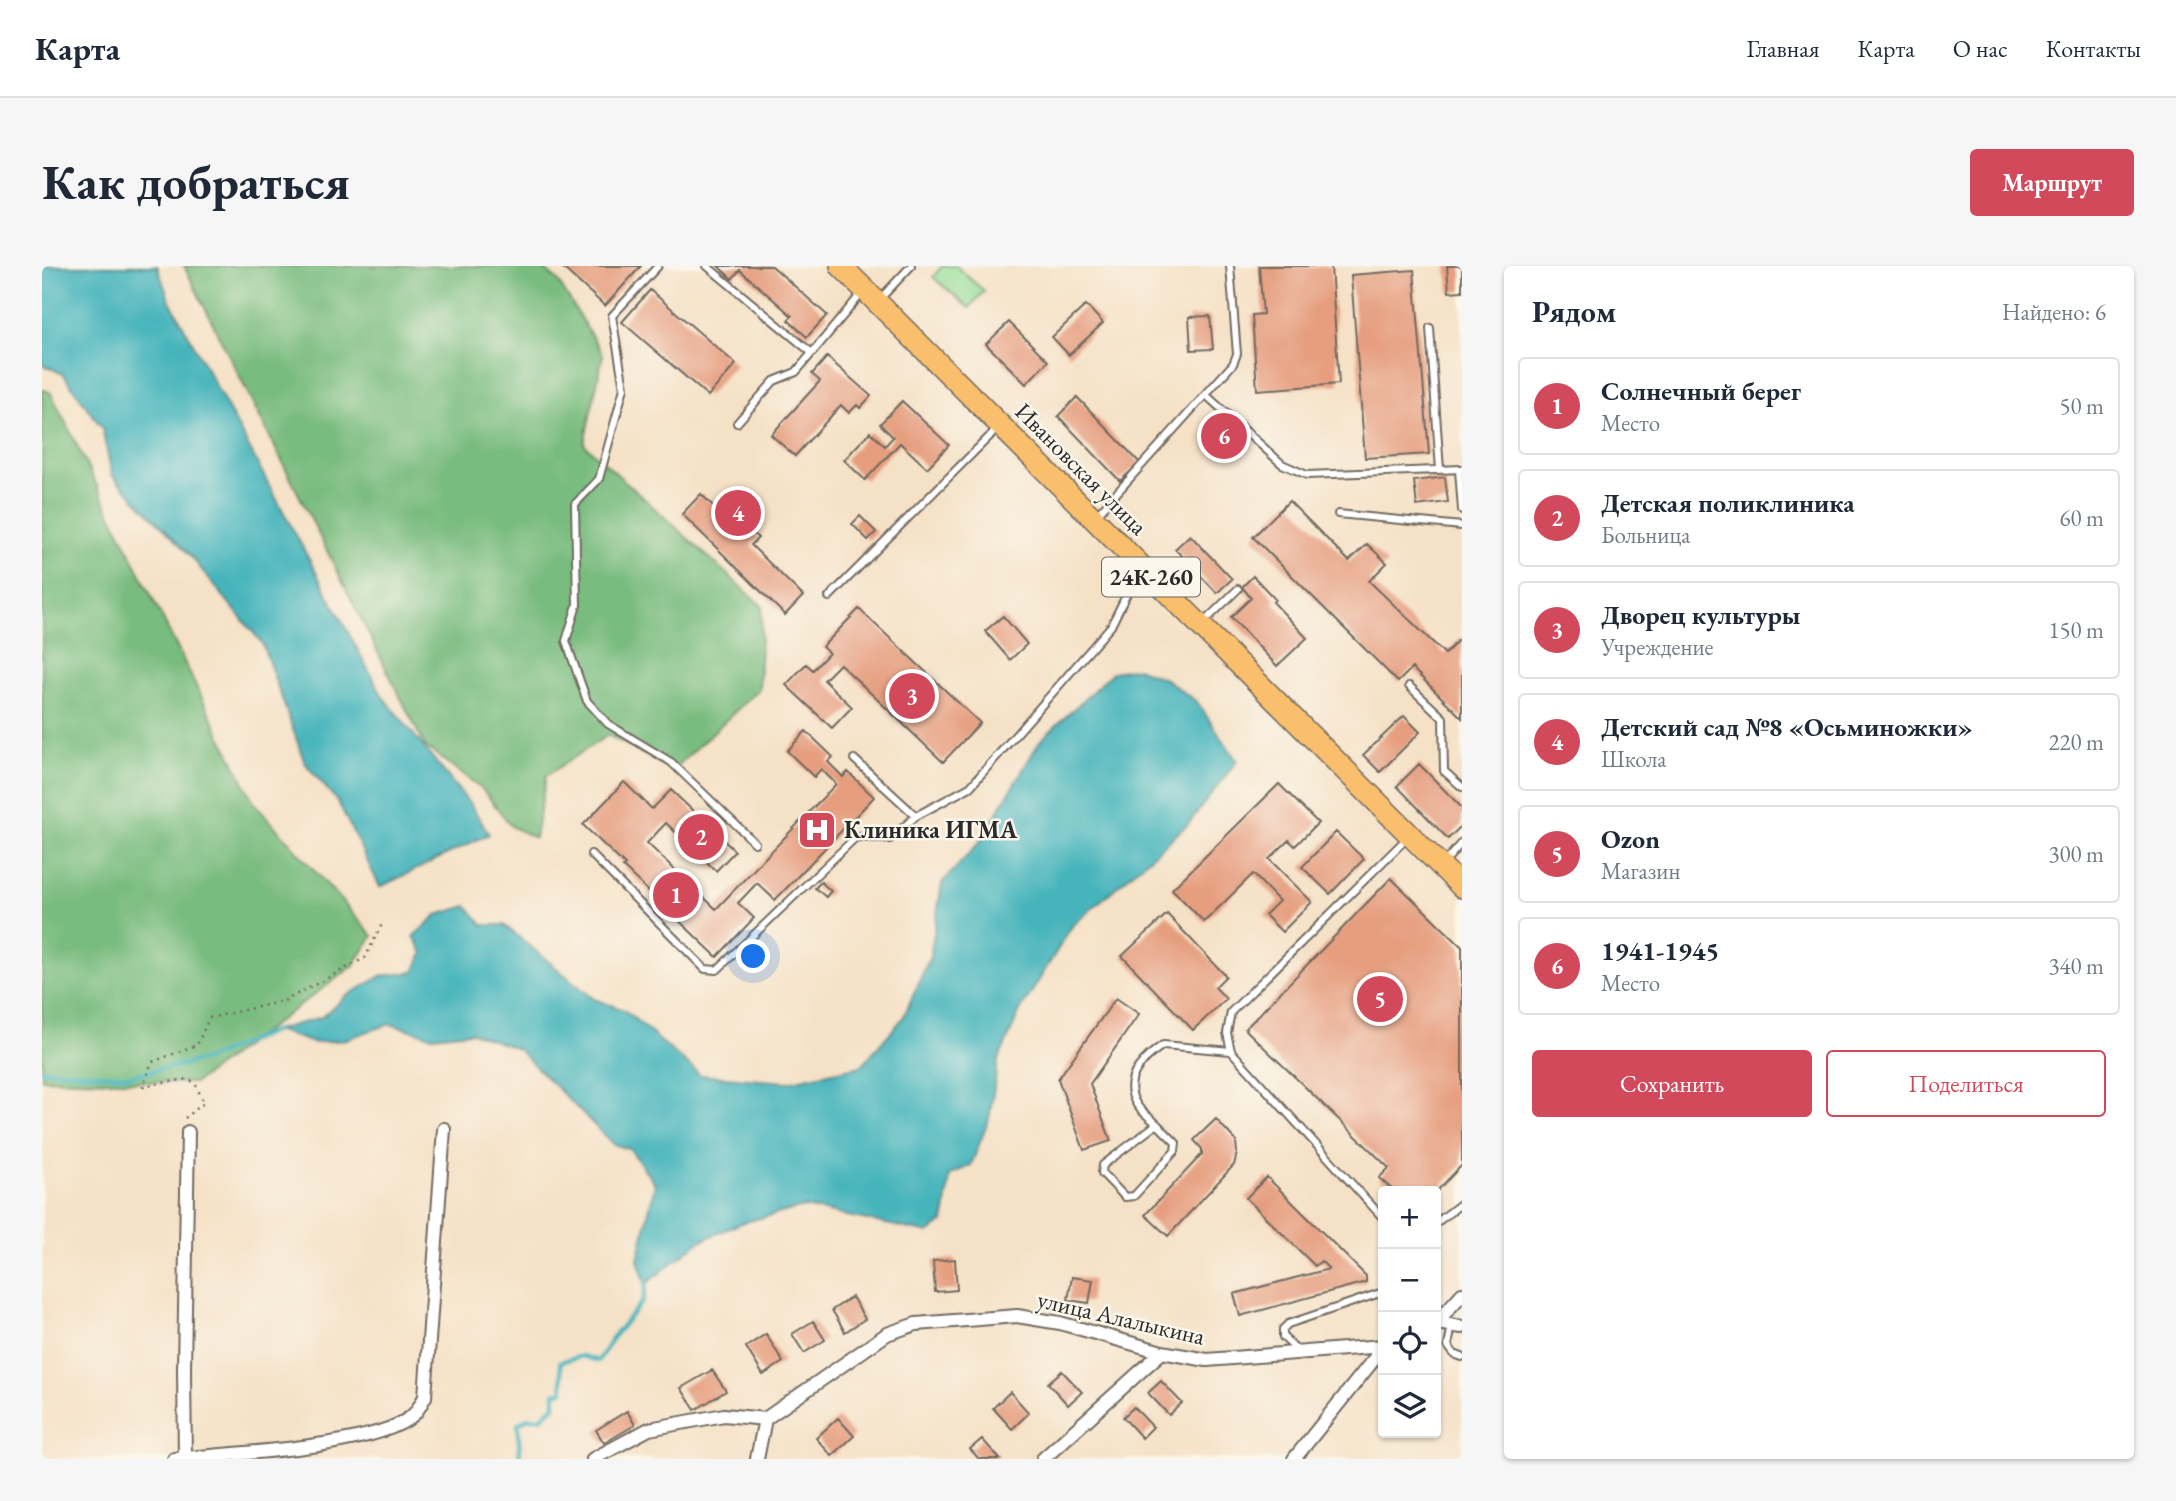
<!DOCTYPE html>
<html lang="ru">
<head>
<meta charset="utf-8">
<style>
	body { margin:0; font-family:"EB Garamond",serif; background:#f6f6f7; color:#1f2937 }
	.controls { position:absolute; right:21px; bottom:21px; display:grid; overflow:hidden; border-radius:7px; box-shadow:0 2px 5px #0004 }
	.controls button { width:63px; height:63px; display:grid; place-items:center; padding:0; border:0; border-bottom:2px solid #e0e1e3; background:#fff; color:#1f2937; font:35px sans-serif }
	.you { position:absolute; left:712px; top:691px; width:24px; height:24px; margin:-18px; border:5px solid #fff; border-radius:50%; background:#1a73e8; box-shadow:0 0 0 10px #1a73e833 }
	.badge { display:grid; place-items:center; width:46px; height:46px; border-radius:50%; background:#d1495b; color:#fff; font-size:23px; font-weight:700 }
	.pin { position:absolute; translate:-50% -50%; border:4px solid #fff; box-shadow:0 2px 7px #0006 }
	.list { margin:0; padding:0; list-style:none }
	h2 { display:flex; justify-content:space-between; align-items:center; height:91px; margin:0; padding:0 28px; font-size:30px }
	h2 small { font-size:23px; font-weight:400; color:#747a83 }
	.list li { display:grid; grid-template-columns:46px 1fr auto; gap:21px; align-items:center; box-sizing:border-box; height:98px; margin:0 14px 14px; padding:0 14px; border:2px solid #e0e1e3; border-radius:7px }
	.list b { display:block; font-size:26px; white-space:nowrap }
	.list p { margin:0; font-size:23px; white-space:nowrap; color:#747a83 }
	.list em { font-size:23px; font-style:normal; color:#747a83 }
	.actions { display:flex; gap:14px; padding:21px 28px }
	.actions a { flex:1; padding:16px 0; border:2px solid #d1495b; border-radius:7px; text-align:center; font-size:24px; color:#d1495b }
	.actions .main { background:#d1495b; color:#fff }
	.icon { flex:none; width:38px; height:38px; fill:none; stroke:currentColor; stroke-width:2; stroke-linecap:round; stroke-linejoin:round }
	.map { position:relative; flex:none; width:1420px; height:1193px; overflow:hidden; border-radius:7px }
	header { display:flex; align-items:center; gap:42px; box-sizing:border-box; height:98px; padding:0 35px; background:#fff; border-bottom:2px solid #e0e1e3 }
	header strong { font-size:33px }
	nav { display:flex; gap:38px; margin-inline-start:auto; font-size:24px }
	.intro { display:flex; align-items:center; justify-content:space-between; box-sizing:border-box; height:168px; padding:0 42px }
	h1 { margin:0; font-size:49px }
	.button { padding:18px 32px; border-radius:7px; background:#d1495b; color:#fff; font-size:24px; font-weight:700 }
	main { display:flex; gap:42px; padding:0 42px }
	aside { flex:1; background:#fff; border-radius:7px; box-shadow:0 2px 5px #0004 }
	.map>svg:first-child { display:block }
	.green { fill:#97dd96; stroke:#618460; stroke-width:2 }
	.forest { fill:#79bc7f; stroke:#527455; stroke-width:2 }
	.water { fill:#44b4bb; stroke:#387073; stroke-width:2 }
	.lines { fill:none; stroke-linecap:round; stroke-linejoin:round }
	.stream { stroke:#44b4bb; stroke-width:4.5 }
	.building { fill:#e69e7f }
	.lane-casing { stroke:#726b61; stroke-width:10 }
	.street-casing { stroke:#726b61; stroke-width:16 }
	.primary-casing { stroke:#726b61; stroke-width:24 }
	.path { stroke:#726b61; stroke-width:2.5; stroke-dasharray:2 5; stroke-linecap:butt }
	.lane { stroke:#fff; stroke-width:6 }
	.street { stroke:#fff; stroke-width:12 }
	.primary { stroke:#f9bf6d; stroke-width:21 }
	.labels { text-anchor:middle; stroke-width:5; stroke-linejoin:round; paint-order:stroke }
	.shield { fill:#fbf7ec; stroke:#696865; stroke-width:2 }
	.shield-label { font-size:23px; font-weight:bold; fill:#2b2b2b }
	.street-label { font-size:24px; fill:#2b2b2b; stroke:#fbf7ec }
	.poi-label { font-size:24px; font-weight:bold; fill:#2b2b2b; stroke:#fbf7ec; text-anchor:start }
</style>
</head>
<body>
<header>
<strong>Карта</strong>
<nav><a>Главная</a><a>Карта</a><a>О нас</a><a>Контакты</a></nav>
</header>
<div class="intro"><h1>Как добраться</h1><a class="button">Маршрут</a></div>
<main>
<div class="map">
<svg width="1420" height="1193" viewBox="0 0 1420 1193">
	<rect width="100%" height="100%" fill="#fbf7ec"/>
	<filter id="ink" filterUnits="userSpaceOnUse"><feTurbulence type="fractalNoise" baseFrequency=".0143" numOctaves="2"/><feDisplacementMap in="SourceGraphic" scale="14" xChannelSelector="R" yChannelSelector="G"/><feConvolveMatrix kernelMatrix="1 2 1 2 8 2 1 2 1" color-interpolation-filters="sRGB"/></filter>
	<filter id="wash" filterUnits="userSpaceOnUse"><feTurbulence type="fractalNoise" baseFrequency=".00686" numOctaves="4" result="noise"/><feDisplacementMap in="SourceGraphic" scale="28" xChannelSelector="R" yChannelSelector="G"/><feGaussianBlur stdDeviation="1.57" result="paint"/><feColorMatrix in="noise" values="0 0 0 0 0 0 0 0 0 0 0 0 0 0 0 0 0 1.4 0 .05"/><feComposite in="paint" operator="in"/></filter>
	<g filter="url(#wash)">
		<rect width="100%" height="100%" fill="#f5e1c6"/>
		<path class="green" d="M900,0H914L942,25L927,42L891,11Z"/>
		<path class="forest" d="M142,0H499L516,15L561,89L542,178L720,340L717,423L631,504L566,469L504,510L493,572L470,561L440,523L383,480Z
			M0,123L9,127L212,537L331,670L311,700L153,817L0,813Z"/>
		<path class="water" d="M0,0H115L127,33L341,431L428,538L447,568L338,621L296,536L263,497L220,377L146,287L70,209L60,162L21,108L0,98Z
			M1095,402L1125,414L1155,436L1195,495L1146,558L1030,660L978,745L956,795L947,853L929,899L908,909L902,955L887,967L762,941L699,957L658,975L604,1018L596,994L613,918L588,883L571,878L476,783L429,766L390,770L348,758L301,774L271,777L234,764L280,751L303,731L339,710L372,706L381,687L372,670L395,649L425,640L441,659H462L552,733L582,744L658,809L745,816L819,800L861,752L888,691L900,617L937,577L998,475L1071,406Z"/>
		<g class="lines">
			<path class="stream" d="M0,804L87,810L163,794L234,764
				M478,1193L476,1158L486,1152H499L513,1139V1127L521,1125L518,1096L540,1090L556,1095L574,1067L601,1035L604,1018"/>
		</g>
		<g id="blocks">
			<path class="building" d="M523,0H599L563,40L521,2Z
				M676,0H730L785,49L765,71L746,54L750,50L698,4L690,13Z
				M1217,0H1289L1297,118L1215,124L1210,49L1221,48Z
				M1405,0H1420V25L1407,26Z
				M1372,4L1387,188L1323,192L1309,9Z
				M608,24L694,98L666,130L580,56Z
				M1044,39L1061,57L1027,89L1010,71Z
				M1168,50L1171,83L1149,84L1147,51Z
				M967,56L1006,95L984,118L944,78Z
				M785,91L829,130L818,142L815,139L807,147L799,139L753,190L729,169L778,115L770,108Z
				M1035,131L1098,197L1078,215L1016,150Z
				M860,135L907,179L885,202L858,177L823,214L802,194L828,166L843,180L851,171L838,158Z
				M1403,211L1406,236L1375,240L1372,215Z
				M659,228L688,257L695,251L716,272L709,279L761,330L743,349L640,248Z
				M1247,235L1307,295L1325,278L1345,297L1327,315L1403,388L1420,370V452L1370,402L1356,416L1211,271Z
				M818,250L834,266L826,274L810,258Z
				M1148,269L1190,313L1175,327L1133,283Z
				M1211,310L1233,333L1231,336L1265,372L1235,400L1189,351L1209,332L1200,321Z
				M817,343L938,457L901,496L798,398L782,414L810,441L790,462L744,419L764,398L771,404L787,387L780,381Z
				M961,350L985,378L968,394L943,365Z
				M1362,450L1378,466L1338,506L1321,489Z
				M764,465L791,491L786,496L801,511L806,506L832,531L733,634L715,617L696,637L712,652L675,691L581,601L583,599L541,559L582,516L610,543L629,524L693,585L674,605L624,557L605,577L674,643L794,518L779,503L772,511L745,485Z
				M1377,498L1420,542V559L1406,573L1355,520Z
				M1237,518L1276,557L1253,580L1247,574L1227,593L1270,636L1240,666L1223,649L1237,635L1211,608L1162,656L1130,623Z
				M1294,566L1322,593L1288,628L1260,601Z
				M1349,612L1420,681V899L1395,925H1352L1337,912L1347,902L1203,763Z
				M779,616L789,625L784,631L773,622Z
				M1125,648L1184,710L1173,721L1184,733L1151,764L1080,690Z
				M1074,732L1097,748L1048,818L1069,875L1042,884L1016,813Z
				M1174,853L1194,875L1195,887L1192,899L1126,970L1103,949L1160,888V883L1152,874Z
				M1225,911L1324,1010V1016L1198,1050L1192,1028L1287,1003L1279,995L1273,1000L1204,932Z
				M913,993L915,1024L893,1026L891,995Z
				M1030,1011L1051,1014L1047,1037L1026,1034Z
				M810,1031L823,1053L803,1066L790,1044Z
				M771,1055L783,1074L762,1087L750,1068Z
				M724,1068L741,1096L721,1109L704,1081Z
				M670,1104L684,1125L653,1144L639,1122Z
				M1020,1105L1040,1126L1026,1139L1006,1117Z
				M1119,1115L1140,1137L1127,1149L1106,1127Z
				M968,1126L987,1147L970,1163L951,1142Z
				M1092,1141L1111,1161L1100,1172L1081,1151Z
				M585,1145L593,1159L562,1177L554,1164Z
				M796,1152L812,1170L790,1190L774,1172Z
				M940,1173L958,1193H937L928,1183Z"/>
		</g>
	</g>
	<g filter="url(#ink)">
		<use href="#blocks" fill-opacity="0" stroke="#726b61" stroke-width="2"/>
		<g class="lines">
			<defs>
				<path id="lane" d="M616,0L570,50L582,122L557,213L533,238L535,339L524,375L545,435L566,458L629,496L713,577
					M665,0L770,87L754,106L732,115L695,157
					M837,34L869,0
					M1388,62L1398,204
					M770,87L820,27
					M1164,129L1240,198L1265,209L1420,203
					M1417,204L1420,244
					M1296,248L1420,260
					M1053,251L1191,98L1195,88L1188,0
					M787,331L955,163
					M1162,356L1196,323
					M1367,420L1401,452L1402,505L1420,521
					M812,493L874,550
					M549,588L663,703L675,704L814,571L848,573L874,550L928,521L1069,360L1096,305
					M1402,597L1420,576
					M1115,858L1134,877L1133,885L1092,930L1083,931L1060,907L1061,899L1115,858C1109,852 1099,846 1095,839C1078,813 1102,792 1121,779L1189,785
					M1341,952L1189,785L1185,767L1189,746L1364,573
					M1394,957L1420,937
					M1410,1059L1406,1080L1412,1088L1420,1091
					M1256,1085L1241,1071V1063L1246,1058L1341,1026"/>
				<path id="street" d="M1394,1057L1420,1028
					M1395,1057L1420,1061
					M143,1192L142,1104L146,866
					M132,1193C183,1188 336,1182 371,1149C376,1145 379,1137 383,1131L402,863
					M551,1193L607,1163L682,1149L723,1153L845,1068L874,1058L975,1050L1018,1057L1120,1086L1165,1094L1341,1080
					M715,1193L723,1153
					M1001,1193L1120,1086
					M1252,1193L1341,1082"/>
				<path id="primary" d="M799,0L1420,621"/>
			</defs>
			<use href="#lane" class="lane-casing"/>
			<use href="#street" class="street-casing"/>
			<use href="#primary" class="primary-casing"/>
			<path class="path" d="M143,852L162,837L153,817L146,813L101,820L110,796L155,779L167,752L242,735L323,692L341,656"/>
			<use href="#lane" class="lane"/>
			<use href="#street" class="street"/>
			<use href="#primary" class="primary"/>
		</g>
	</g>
	<defs>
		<symbol id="hospital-square" viewBox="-11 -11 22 22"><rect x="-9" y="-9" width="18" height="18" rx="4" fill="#d1495b" stroke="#fbf7ec"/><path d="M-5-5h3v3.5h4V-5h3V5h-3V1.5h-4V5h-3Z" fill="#fff"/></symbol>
	</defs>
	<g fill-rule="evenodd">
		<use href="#hospital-square" x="753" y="542" width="44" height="44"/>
	</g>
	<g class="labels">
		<rect class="shield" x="1060" y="291.5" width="98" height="39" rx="5"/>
		<g class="shield-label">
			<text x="1109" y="319">24К-260</text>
		</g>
		<g class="street-label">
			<text transform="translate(1039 203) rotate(45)" y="8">Ивановская улица</text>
			<text transform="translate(1079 1052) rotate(13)" y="8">улица Алалыкина</text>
		</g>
		<g class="poi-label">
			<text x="802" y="572">Клиника ИГМА</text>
		</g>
	</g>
</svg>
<div class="controls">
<button>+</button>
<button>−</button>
<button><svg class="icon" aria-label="locate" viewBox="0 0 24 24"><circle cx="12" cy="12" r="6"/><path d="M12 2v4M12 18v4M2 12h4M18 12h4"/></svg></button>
<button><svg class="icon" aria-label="layers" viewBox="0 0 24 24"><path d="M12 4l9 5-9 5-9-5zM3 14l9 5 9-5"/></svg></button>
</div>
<div class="you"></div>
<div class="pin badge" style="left:634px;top:629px">1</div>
<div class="pin badge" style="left:659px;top:571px">2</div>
<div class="pin badge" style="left:870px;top:430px">3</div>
<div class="pin badge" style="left:696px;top:247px">4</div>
<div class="pin badge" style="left:1338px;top:733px">5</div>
<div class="pin badge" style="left:1182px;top:170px">6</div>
</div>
<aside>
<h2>Рядом<small>Найдено: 6</small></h2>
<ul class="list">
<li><span class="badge">1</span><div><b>Солнечный берег</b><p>Место</p></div><em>50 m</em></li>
<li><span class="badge">2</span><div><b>Детская поликлиника</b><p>Больница</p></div><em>60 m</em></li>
<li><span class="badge">3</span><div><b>Дворец культуры</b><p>Учреждение</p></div><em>150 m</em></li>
<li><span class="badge">4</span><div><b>Детский сад №8 «Осьминожки»</b><p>Школа</p></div><em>220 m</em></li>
<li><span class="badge">5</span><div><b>Ozon</b><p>Магазин</p></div><em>300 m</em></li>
<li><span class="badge">6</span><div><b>1941-1945</b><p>Место</p></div><em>340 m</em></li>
</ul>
<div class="actions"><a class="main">Сохранить</a><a>Поделиться</a></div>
</aside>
</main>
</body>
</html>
